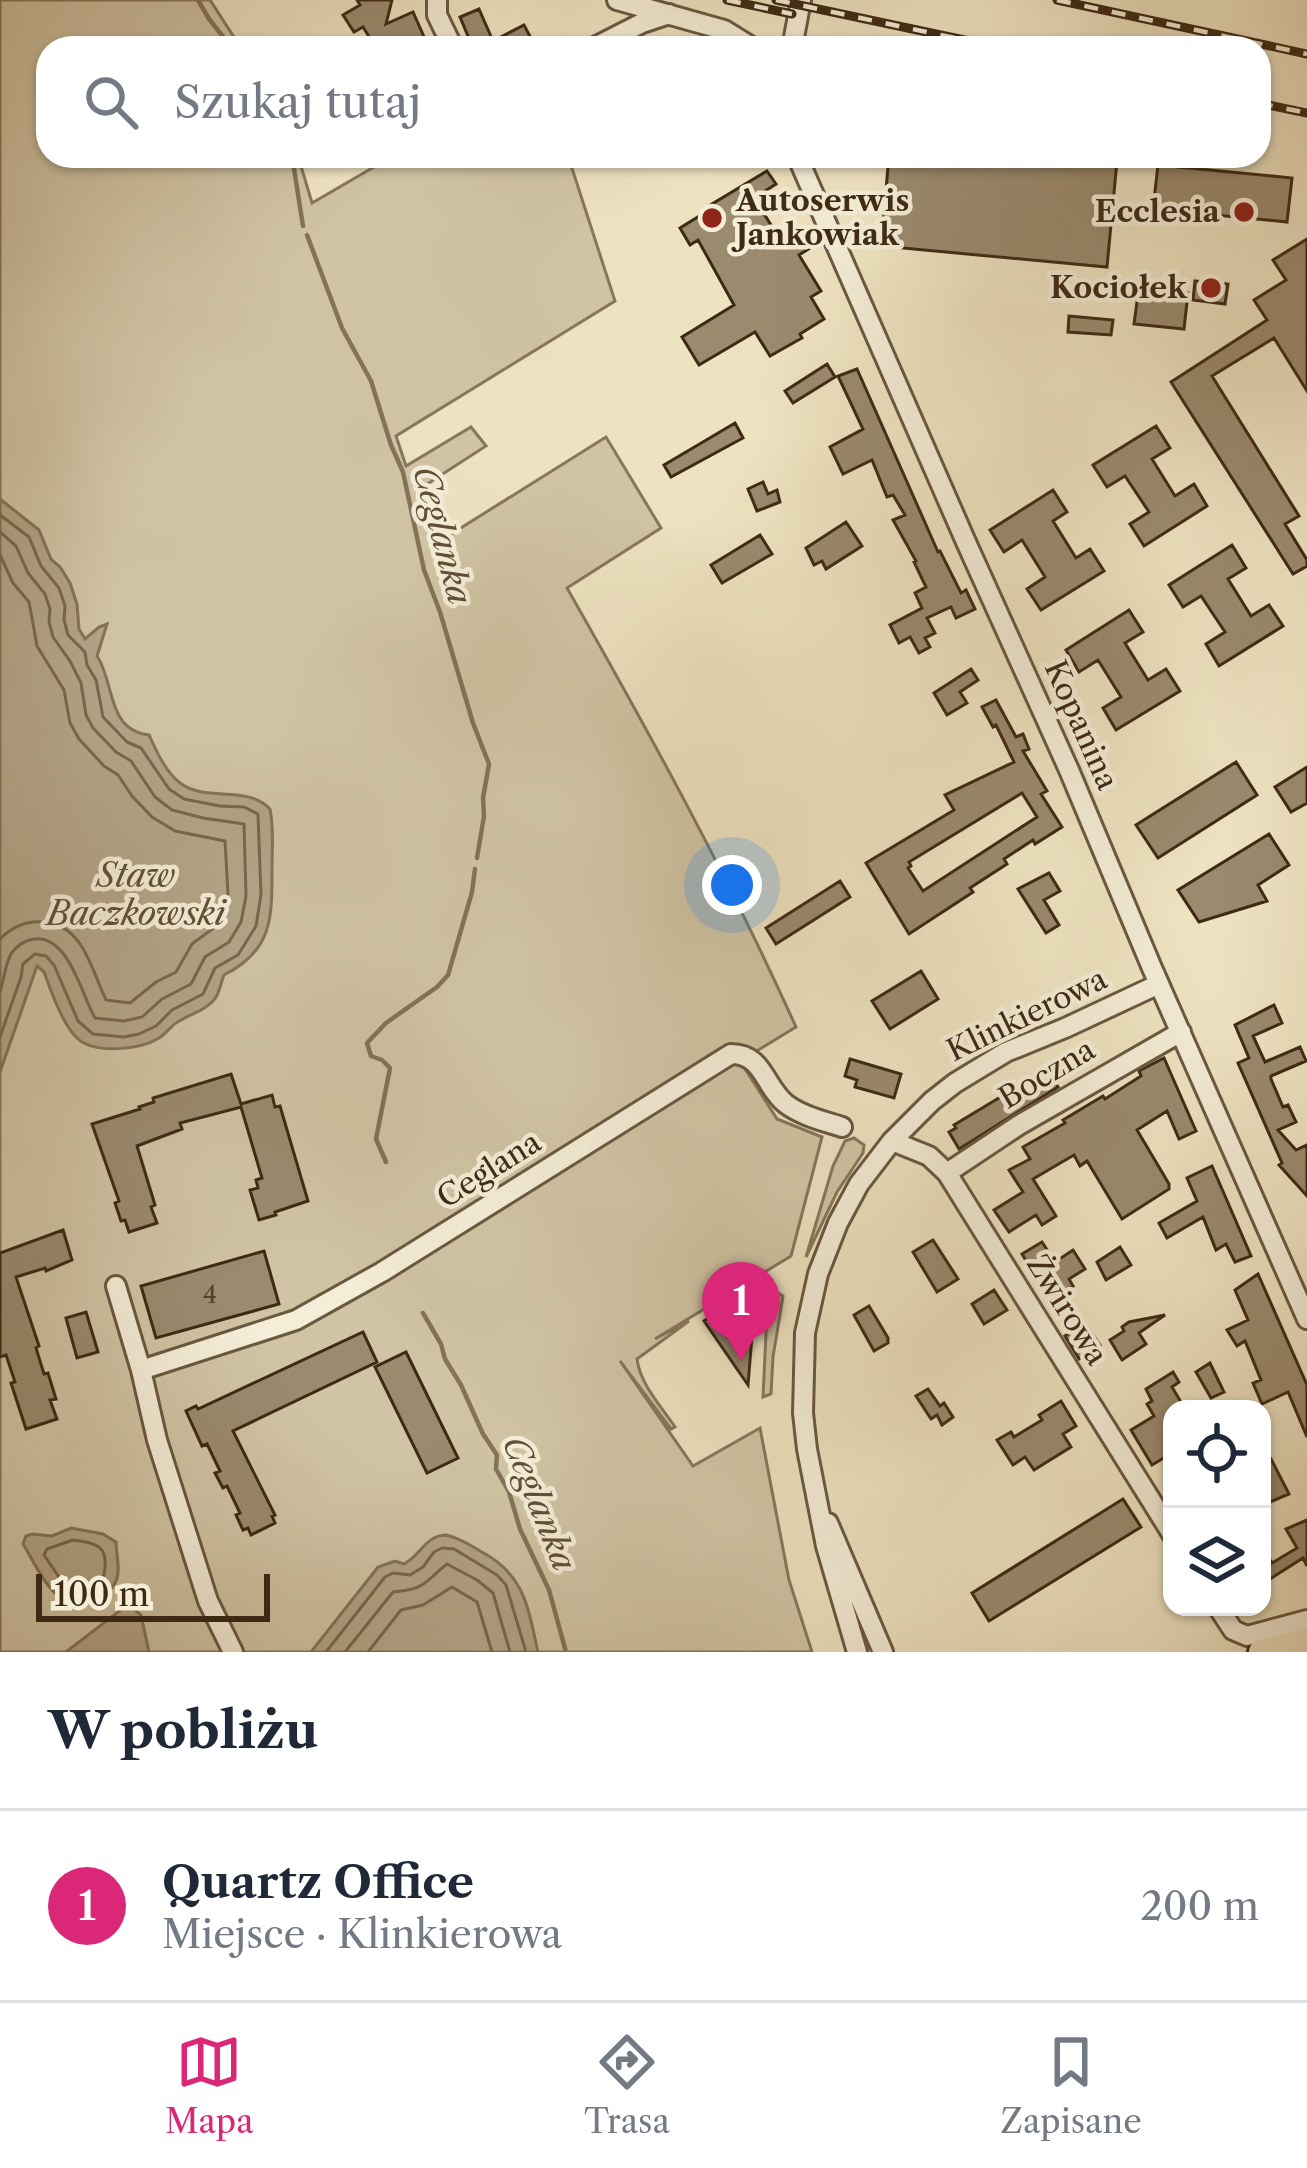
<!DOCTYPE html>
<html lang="pl">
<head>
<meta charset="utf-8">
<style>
	body { margin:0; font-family:"Libre Caslon Text",serif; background:#f2f2f3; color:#1f2937 }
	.controls { position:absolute; right:36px; bottom:36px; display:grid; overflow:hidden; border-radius:24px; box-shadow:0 3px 9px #0004 }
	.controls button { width:108px; height:108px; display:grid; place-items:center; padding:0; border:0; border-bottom:3px solid #e0e1e3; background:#fff; color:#1f2937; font:60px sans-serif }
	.scale { position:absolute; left:36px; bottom:30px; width:234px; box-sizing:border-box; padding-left:12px; border:6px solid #3e2a14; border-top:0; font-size:33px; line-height:42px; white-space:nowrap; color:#3e2a14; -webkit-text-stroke:9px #f4edd7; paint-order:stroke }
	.you { position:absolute; left:732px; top:885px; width:42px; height:42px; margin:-30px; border:9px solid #fff; border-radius:50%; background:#1a73e8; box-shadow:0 0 0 18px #1a73e833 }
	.badge { display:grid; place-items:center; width:78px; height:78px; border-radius:50%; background:#db2777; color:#fff; font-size:39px; font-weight:700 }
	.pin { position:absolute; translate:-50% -99px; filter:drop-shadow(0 3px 6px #0008) }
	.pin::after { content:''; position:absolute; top:63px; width:42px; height:36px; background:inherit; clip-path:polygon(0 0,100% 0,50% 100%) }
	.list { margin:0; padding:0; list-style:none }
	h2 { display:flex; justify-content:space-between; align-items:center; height:156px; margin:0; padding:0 48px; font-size:51px }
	h2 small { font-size:39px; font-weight:400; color:#747a83 }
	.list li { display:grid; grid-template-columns:78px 1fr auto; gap:36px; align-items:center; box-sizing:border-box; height:192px; padding:0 48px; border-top:3px solid #e0e1e3 }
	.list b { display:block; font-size:45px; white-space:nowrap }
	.list p { margin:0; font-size:39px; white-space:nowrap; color:#747a83 }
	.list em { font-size:39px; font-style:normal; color:#747a83 }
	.icon { flex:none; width:66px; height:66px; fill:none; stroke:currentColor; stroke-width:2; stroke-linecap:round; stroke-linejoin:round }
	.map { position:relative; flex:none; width:1307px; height:1652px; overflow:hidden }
	.search { position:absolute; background:#fff; box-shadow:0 3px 9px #0004; left:36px; right:36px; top:36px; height:132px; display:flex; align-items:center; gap:30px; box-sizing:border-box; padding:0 42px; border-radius:36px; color:#747a83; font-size:45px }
	.sheet { height:348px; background:#fff }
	nav { display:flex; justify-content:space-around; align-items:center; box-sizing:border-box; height:168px; border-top:3px solid #e0e1e3; background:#fff; font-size:33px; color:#747a83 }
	nav a { display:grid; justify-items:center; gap:6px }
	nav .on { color:#db2777 }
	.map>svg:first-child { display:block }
	.green { fill:#d0c4a4; stroke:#87775c; stroke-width:3 }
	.water { fill:#b2a486; stroke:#847358; stroke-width:3 }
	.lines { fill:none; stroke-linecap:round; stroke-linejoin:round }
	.shore { stroke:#78674d; stroke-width:3 }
	.stream { stroke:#847358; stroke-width:4.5 }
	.building { fill:#9a8a6e; stroke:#3e2a14; stroke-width:3; fill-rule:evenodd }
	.minor-casing { stroke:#6a583f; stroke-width:24 }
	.major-casing { stroke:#3e2a14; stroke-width:30 }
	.minor { stroke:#f4edd7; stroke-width:18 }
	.major { stroke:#eee3c1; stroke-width:24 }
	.rail-casing { stroke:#3e2a14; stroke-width:9 }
	.rail { stroke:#f4edd7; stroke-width:4.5; stroke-dasharray:14; stroke-linecap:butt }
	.poi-dot { fill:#8f2418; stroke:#f4edd7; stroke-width:4.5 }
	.labels { text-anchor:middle; stroke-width:9; stroke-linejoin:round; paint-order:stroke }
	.number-label { font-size:24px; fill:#55422a }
	.poi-label { font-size:30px; font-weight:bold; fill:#3e2a14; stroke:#f4edd7; text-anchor:end }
	.street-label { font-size:30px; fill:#3e2a14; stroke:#f4edd7 }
	.water-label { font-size:33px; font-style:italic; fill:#614f36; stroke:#f4edd7 }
</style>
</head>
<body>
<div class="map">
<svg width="1307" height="1652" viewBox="0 0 1307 1652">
	<rect width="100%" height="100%" fill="#eee3c1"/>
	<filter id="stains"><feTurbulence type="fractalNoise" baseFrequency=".00167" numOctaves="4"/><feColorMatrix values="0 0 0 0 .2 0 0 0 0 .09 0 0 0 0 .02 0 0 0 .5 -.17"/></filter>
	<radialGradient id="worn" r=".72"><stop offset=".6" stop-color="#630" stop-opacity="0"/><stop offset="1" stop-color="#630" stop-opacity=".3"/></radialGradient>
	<path class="green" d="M0,0H210L241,48H48V156H298L312,203L393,156H568L615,301L396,436L406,466L471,427L486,446L418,490L440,541L606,437L661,528L567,588C649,732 728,876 796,1027L740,1061L777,1119L822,1137L791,1256L655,1339L689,1321L637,1359C640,1384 661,1406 675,1427L671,1429L620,1361L693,1466L760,1428L789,1580L812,1652H0Z
		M854,1138L864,1145L863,1153L837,1192L806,1257L833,1166L845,1141Z
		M778,1293L783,1296L773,1357L771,1394L763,1397L767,1312L772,1294Z"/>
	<path class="water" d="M0,499L39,530L51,559L60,567L70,583L77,604L79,629L85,639L99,627L107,624L97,656C115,682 106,730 149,735C157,752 165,771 180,783C207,803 246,784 270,809C274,828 272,848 272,868C272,918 273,950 224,975C220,984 220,994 213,1001C204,1011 191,1014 181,1020C172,1024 167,1033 159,1038C140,1050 95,1054 78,1039C63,1026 51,991 44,972L37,966L0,1072Z
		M71,1528L103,1534L116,1542C116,1553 121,1570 116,1581C105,1603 74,1610 56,1594C42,1581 33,1560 23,1544L26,1536L32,1534L52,1536Z
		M446,1535C460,1538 470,1545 482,1552C525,1575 528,1608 538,1652H311L378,1567L395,1561L404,1564C422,1555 424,1536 446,1535Z
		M122,1609H134L141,1615L149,1652H66Z"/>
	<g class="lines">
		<path class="shore" d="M0,515L29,537L41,566L59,588L65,606L64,620L68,635L85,652L87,665L96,680L103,717L127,742L141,748L169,789L184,799L220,806L244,807L258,814L261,895L256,926L238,955L215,968L203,994L172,1010L156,1026L139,1034L124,1037L93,1034L78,1021L54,965L46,956L35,954L23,964L21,977L0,1037
			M0,532L16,546L28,573L45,594L50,609L49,622L53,637L70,661L81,683L86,715L93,728L116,752L131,761L155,797L172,810L203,818L244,824L246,896L241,922L229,942L205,957L191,984L162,999L142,1017L124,1021L95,1018C81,994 69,935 34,939C25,940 16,946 11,954C5,965 4,980 0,991
			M0,555L13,583L29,602L37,646L64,690L70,723L79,739L104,766L118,775L132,796L152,817L175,831L225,841L228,894L224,915L219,924L192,944L176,972L156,982L130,1003L106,1000C98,983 92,963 82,947C63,916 25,914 0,939
			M73,1540C99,1543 109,1547 104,1575L98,1582L82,1592L65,1586L44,1555L47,1549Z
			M326,1652L385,1577L393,1573L410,1575L423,1567L434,1552L442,1548L454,1549L497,1575L506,1585L526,1652
			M345,1652L393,1592C427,1589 424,1582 447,1564L477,1580L493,1593L510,1652
			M368,1652L401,1610L423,1605L452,1587L477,1602L492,1652"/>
		<path class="stream" d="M198,0L209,19L232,48
			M292,156L303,226
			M307,235L342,328L371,381L391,445L403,472L424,570L440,612L473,723L489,764L483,798L484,816L477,858
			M386,1162L376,1139L390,1068L382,1060L371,1056L367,1043L386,1023L437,987L448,975L472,892L475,869
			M423,1313L441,1344L445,1359L461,1385L483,1434L497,1455L496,1469L509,1492L520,1529L549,1590L566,1652"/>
	</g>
	<path class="building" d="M357,0H392L386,24L413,12L429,48H376L363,27L354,32L343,15L360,5Z
		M479,9L493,41L524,25L532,40L516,48H473L460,17Z
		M889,156H1061L1117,161L1107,267L881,246Z
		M1158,165L1292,178L1287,222L1153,209Z
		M767,171L776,184L754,198L778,236L796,226L810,248L799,255L821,291L811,297L824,319L800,334L802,338L770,356L755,332L699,365L682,337L734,305L698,240L690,245L680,228L709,210L707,207Z
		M1307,239V391L1274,338L1212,376L1299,516L1285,524L1307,560V566L1293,574L1171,382L1267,320L1254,300L1286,280L1273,260Z
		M1195,281L1228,284L1225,304L1193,300Z
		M1139,287L1188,293L1184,329L1134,324Z
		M1069,316L1113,320L1111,335L1068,332Z
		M827,364L835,377L793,403L785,391Z
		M857,369L938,552L940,551L961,593L966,590L975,609L956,618L951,607L927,618L935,633L925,638L930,647L919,653L910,637L899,643L890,625L922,608L915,593L926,587L914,562L916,561L893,520L905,515L893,495L887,497L872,460L843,474L830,447L863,429L838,376Z
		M735,423L743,438L671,477L664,465Z
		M1156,426L1170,448L1152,459L1175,496L1194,484L1207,506L1144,546L1130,524L1149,512L1125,476L1107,487L1093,465Z
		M763,482L768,494L777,490L780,502L757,511L748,489Z
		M1053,490L1067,512L1053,521L1076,558L1090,549L1104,571L1041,610L1027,589L1045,577L1022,540L1004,552L990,530Z
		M846,522L862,546L826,569L822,561L814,565L806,548Z
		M760,535L772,554L722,583L711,565Z
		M1232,545L1246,568L1228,579L1251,616L1269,605L1283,626L1219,666L1206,644L1225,632L1201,596L1183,607L1169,585Z
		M1129,610L1143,632L1125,643L1148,680L1166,669L1180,691L1116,730L1103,708L1121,697L1098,660L1079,672L1066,650Z
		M971,669L978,680L960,692L967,703L947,715L934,693Z
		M996,700L1016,737L1023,734L1029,749L1023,751L1047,791L1041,794L1062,827L1035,844L1033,840L1004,859L1007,864L970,888L973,892L909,934L866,863L954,810L945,795L1014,762L996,725L993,727L982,707ZM1022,793L1037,817L923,891L908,868L911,866L909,862Z
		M1236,762L1257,795L1158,858L1136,825Z
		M1307,767V803L1291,812L1275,787Z
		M1269,834L1289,865L1258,885L1267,901L1199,922L1178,890Z
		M1049,873L1060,891L1044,900L1059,925L1046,933L1018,889Z
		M840,881L850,897L776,944L766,928Z
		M921,971L938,999L890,1029L872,1001Z
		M1274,1005L1282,1023L1253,1036L1265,1062L1300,1047L1306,1061L1271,1076V1079L1283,1107L1288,1105L1296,1122L1278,1130L1296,1150L1307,1145V1196L1279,1165L1282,1163L1238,1063L1249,1058L1235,1025Z
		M1164,1058L1196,1131L1179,1139L1167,1111L1137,1130L1169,1184V1189L1122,1219L1087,1161L1080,1166L1074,1155L1033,1179L1056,1216L1042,1225L1036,1215L1009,1232L994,1210L1023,1192L1009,1170L1030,1159L1023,1147L1065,1123L1063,1120L1103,1096L1105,1099L1141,1076L1139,1071Z
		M850,1059L901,1074L894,1098L855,1087L857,1080L845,1076Z
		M1047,1069L1058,1087L959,1149L949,1132L956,1128L954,1125Z
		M231,1074L241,1104L272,1095L275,1107L280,1106L308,1201L275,1212L276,1215L259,1220L250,1190L258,1188L256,1180L262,1178L241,1107L180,1123L182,1129L137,1146L155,1205L151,1207L157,1223L129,1232L125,1220L121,1221L115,1203L119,1201L92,1124L140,1109L139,1107L154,1102L153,1098Z
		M1212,1166L1251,1256L1235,1262L1226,1244L1216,1250L1203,1217L1167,1238L1159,1223L1197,1201L1187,1178Z
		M63,1230L72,1260L46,1271L45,1268L16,1277L39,1346L36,1348L44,1374L48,1373L56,1399L50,1400L57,1419L26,1429L11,1383L15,1382L6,1355L0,1357V1253Z
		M933,1240L958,1279L937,1292L913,1252Z
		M1042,1242L1055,1262L1073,1250L1085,1269L1069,1279L1073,1286L1065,1290L1066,1292L1051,1302L1022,1254Z
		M1120,1247L1131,1265L1106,1280L1097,1262Z
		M264,1251L279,1304L156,1338L141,1286Z
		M1258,1274L1307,1385V1437L1288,1392L1262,1404L1253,1383L1261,1380L1245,1341L1237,1346L1227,1330L1248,1320L1235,1290Z
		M994,1290L1007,1310L984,1324L972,1304Z
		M746,1298L754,1310L753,1320L745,1326L752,1336L748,1385L704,1321L717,1312L719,1315Z
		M869,1306L888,1338V1343L874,1351L854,1315Z
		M86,1312L98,1352L77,1358L66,1318Z
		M1165,1315L1139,1333L1146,1344L1122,1360L1110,1340L1124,1331L1122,1327L1129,1322Z
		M1085,1323L1100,1345L1079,1359L1065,1336Z
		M363,1332L377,1362L233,1431L275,1515L272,1516L275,1523L251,1535L248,1528L243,1530L236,1515L240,1513L227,1486L223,1488L215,1473L220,1471L207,1444L202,1446L186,1411L196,1406L198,1409Z
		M406,1352L458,1458L427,1473L375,1367Z
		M1210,1363L1224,1392L1211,1398L1196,1372Z
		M1173,1372L1179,1382L1172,1387L1185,1409H1172V1453L1152,1465L1131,1430L1154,1416L1147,1404L1152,1401L1146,1389Z
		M928,1389L940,1406L944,1403L953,1417L942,1425L937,1415L931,1419L916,1396Z
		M1061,1401L1076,1426L1063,1434L1071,1447L1034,1470L1025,1457L1013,1465L997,1440L1011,1432L1014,1437L1042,1420L1039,1415Z
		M1271,1459L1289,1494L1270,1502L1262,1487V1463Z
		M1123,1499L1141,1527L989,1621L972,1593Z
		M1307,1520V1566L1303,1558L1267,1581L1262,1573V1547L1272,1563L1297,1548L1286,1529Z"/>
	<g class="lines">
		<defs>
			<path id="minor" d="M437,0V15L453,48
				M617,0L724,30L753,48
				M593,48L642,23L669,14
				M792,48L801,0
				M797,156L966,542L1069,770L1152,968L1307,1319
				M892,1141L929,1156L947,1173L1172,1534
				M947,1173L1019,1125L1181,1032
				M116,1286L141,1370L157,1440L208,1601L233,1652
				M141,1370L296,1320L382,1272L731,1054C764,1054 764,1087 786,1104C802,1116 824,1121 842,1127
				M828,1523L883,1652
				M1218,1607L1233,1630L1247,1636L1307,1620
				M857,1652L826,1546L807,1449L803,1413L805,1333L818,1274L838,1223L859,1184L892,1141L932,1101L955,1083L1006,1052L1065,1028L1159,984"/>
			<path id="major" d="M1261,1652L1307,1640"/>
		</defs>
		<use href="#minor" class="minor-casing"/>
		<use href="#major" class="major-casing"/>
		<use href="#minor" class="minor"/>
		<use href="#major" class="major"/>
		<defs>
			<path id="rail" d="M727,0L792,14
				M776,0L1002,48
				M1057,0L1307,54
				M1259,103L1307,113"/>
		</defs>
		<use href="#rail" class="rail-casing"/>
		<use href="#rail" class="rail"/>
	</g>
	<g class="poi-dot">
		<circle cx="1244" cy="212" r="12"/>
		<circle cx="712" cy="218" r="12"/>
		<circle cx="1211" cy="288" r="12"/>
	</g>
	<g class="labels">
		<g class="number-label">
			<text x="210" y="1303">4</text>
		</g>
		<g class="poi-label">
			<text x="736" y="211" text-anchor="start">Autoserwis<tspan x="736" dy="34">Jankowiak</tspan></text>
			<text x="1220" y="222">Ecclesia</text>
			<text x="1187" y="298">Kociołek</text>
		</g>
		<g class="street-label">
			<text transform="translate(1081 725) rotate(66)" y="10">Kopanina</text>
			<text transform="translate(1027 1015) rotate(-26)" y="10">Klinkierowa</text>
			<text transform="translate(1047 1074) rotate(-31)" y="10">Boczna</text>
			<text transform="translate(489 1170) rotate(-32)" y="10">Ceglana</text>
			<text transform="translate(1067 1310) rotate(58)" y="10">Żwirowa</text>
		</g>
		<g class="water-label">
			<text transform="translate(443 535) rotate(75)" y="12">Ceglanka</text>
			<text x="136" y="887">Staw<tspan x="136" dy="38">Baczkowski</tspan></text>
			<text transform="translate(540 1503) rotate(68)" y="12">Ceglanka</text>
		</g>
	</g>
	<rect width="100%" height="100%" filter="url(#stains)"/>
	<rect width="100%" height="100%" fill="url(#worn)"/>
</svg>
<div class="controls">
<button><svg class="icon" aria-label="locate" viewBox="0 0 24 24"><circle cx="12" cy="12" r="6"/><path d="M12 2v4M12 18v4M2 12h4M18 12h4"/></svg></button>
<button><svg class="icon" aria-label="layers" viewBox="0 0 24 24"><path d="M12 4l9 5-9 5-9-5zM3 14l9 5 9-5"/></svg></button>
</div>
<div class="scale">100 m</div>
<div class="you"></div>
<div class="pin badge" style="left:741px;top:1361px">1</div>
<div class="search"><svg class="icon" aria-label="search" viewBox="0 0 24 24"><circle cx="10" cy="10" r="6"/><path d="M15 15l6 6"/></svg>Szukaj tutaj</div>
</div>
<section class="sheet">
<h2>W pobliżu<small></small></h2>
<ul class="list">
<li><span class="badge">1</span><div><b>Quartz Office</b><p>Miejsce · Klinkierowa</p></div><em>200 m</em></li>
</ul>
</section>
<nav>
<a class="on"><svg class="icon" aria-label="map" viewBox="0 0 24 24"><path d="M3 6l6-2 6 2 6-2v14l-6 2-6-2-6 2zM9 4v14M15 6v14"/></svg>Mapa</a>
<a><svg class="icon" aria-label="directions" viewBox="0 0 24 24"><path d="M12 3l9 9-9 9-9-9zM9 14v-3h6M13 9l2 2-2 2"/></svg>Trasa</a>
<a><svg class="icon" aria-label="saved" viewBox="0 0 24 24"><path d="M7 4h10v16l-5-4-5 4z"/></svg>Zapisane</a>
</nav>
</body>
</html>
